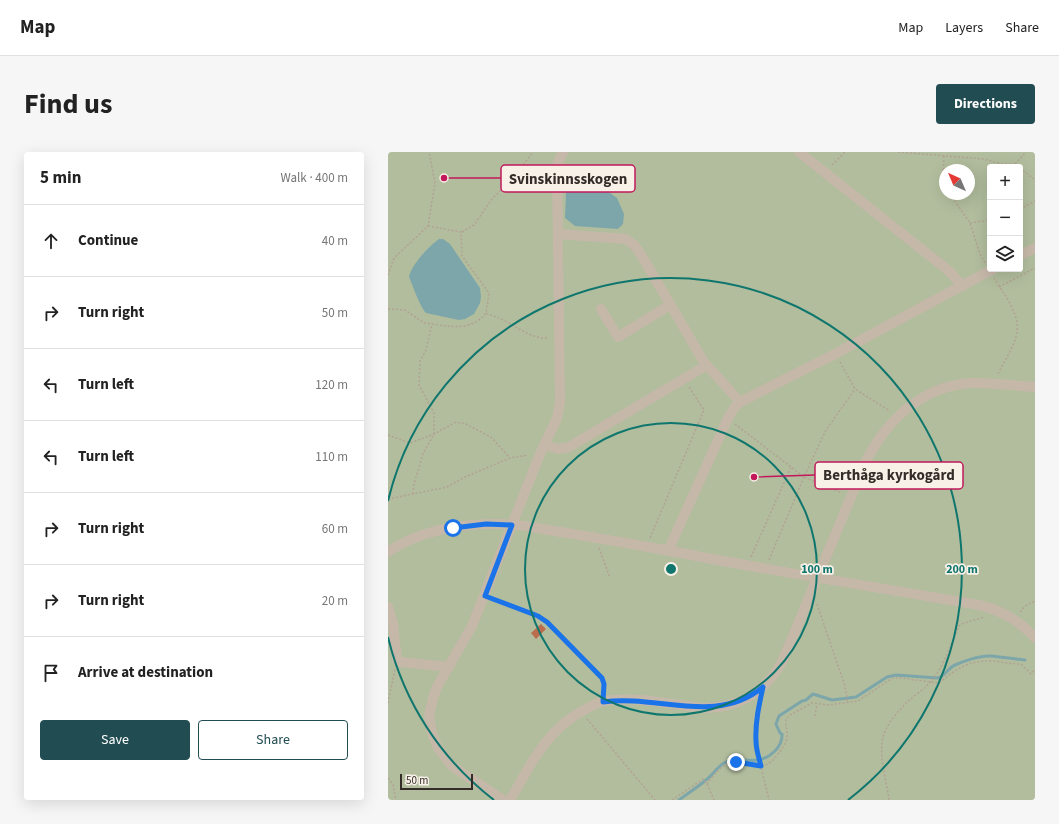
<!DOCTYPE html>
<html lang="en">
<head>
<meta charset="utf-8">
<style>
	body { margin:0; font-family:"Source Sans 3",sans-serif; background:#f6f6f6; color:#222 }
	.controls { position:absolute; right:12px; top:12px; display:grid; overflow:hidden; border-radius:4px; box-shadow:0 4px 16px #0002 }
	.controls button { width:36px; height:36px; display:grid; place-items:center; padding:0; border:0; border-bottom:1px solid #e0e0e0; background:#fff; color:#222; font:20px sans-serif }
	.compass { position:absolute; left:551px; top:12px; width:36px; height:36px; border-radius:50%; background:#fff; box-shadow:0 4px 16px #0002; rotate:316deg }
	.scale { position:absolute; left:12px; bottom:10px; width:73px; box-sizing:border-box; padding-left:4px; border:2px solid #342c28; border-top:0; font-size:11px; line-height:14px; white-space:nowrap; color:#342c28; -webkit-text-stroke:3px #f8f1e8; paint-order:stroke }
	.stop { position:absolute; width:12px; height:12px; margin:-9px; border:3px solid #1a73e8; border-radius:50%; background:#fff }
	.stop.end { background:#1a73e8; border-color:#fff; box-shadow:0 1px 4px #0008 }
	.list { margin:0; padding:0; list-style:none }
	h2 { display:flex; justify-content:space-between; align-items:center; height:52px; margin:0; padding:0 16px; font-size:17px }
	h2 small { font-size:13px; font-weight:400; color:#767676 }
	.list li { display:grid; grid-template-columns:26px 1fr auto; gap:12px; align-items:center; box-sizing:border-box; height:72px; padding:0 16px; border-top:1px solid #e0e0e0 }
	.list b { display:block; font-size:15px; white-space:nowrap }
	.list em { font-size:13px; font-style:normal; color:#767676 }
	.actions { display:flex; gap:8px; padding:12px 16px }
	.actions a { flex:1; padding:9px 0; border:1px solid #214c52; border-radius:4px; text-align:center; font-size:14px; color:#214c52 }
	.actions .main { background:#214c52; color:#fff }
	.icon { flex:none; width:22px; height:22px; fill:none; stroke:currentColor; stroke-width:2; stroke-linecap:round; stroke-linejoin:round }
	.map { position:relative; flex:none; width:647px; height:648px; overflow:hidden; border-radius:4px }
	header { display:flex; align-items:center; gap:24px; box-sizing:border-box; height:56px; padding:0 20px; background:#fff; border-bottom:1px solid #e0e0e0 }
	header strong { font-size:19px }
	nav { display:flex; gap:22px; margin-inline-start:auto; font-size:14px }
	.intro { display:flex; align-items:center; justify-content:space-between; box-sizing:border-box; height:96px; padding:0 24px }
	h1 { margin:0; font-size:28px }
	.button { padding:10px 18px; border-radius:4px; background:#214c52; color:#fff; font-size:14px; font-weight:700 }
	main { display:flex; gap:24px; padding:0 24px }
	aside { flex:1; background:#fff; border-radius:4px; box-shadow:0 4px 16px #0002 }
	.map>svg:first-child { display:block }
	.green { fill:#b1bd9d; fill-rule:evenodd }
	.water { fill:#7da6aa }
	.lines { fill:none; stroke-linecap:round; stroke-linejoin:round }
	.stream { stroke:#7da6aa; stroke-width:3 }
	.building { fill:#bb6d4e }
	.path { stroke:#b2a293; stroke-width:1.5; stroke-dasharray:2 2; stroke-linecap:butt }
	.minor { stroke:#c6b8a9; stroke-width:10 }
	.route { stroke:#1a73e8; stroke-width:5 }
	.ring { fill:none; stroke:#0f766e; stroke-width:2 }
	.centre { fill:#0f766e; stroke:#f8f1e8; stroke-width:2 }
	.ring-label { font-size:12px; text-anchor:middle; font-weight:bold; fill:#0f766e; stroke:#f8f1e8; stroke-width:3.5; stroke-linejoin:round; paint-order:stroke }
	.leader { fill:none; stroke:#c2185b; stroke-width:1.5 }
	.callout-dot { fill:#c2185b; stroke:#f8f1e8; stroke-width:1.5 }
	.callout { fill:#f8f1e8; stroke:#c2185b; stroke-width:1.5 }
	.callout-label { font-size:15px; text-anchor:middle; font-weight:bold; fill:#342c28 }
</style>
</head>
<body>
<header>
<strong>Map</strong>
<nav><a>Map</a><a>Layers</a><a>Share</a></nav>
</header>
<div class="intro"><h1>Find us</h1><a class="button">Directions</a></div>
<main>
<aside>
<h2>5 min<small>Walk · 400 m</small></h2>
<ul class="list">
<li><svg class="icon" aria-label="ahead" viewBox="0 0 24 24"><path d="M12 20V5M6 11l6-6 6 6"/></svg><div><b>Continue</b></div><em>40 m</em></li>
<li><svg class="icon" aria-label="right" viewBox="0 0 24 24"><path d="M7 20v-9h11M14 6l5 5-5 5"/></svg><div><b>Turn right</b></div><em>50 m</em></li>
<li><svg class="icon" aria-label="left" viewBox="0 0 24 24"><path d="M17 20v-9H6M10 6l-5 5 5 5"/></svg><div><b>Turn left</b></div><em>120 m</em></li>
<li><svg class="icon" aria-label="left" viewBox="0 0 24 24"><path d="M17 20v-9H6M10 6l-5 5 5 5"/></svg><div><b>Turn left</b></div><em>110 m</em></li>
<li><svg class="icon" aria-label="right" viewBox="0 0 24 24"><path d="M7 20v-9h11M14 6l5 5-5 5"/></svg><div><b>Turn right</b></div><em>60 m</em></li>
<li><svg class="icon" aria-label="right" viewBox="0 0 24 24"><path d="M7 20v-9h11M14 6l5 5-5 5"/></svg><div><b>Turn right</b></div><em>20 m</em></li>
<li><svg class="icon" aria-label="arrive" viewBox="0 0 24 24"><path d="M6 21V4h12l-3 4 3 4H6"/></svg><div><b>Arrive at destination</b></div></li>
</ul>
<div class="actions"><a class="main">Save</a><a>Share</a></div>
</aside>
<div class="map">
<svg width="647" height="648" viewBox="0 0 647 648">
	<rect width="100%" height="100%" fill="#efe7dc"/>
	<path class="green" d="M0,0H647V648H0ZM602,15H632V117H602ZM557,18H581V42H557Z"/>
	<path class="water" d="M201,29L218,38L229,46L236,62L235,72L230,77L187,74L177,66L178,40L184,31Z
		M51,87H55L62,92L92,136L93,145L92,151L86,162L77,167L71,168L38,161C32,155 25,134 21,125C23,113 41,94 51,87Z"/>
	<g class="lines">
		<path class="stream" d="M291,648C300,641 310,635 318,628C325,623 329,615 336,611C348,604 357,610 369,608C381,607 395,595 394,582L392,581L388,572L391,564L414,549L418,548L425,542L444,548L468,545L499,525L508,523L550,526C557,524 560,516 567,513C576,509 593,503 603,504C614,505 625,507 637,508"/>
	</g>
	<path class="building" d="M153,472L158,477L148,487L143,481Z"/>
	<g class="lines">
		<path class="path" d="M510,0L596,7L614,12H627L630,15
			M556,4L555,31L557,35
			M627,12L638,0
			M444,13L457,0
			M632,16L647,28
			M562,42L582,71L592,102L597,111
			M632,57L647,49
			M582,71L602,68
			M40,74L73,80L74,104L101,141L98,161C103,163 108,165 113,167C128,174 143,187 160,186
			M74,80L86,73L104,47L125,26L145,0
			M0,123L6,106L40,74L47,31L41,0
			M606,126C615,141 632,161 629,180C627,194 616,209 610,222
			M611,135L647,116
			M0,157L17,158L36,171L44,172
			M452,210L467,237L502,259
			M347,272L416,325L454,341
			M0,283L22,291L46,282L68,270L78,272L103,285L122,306
			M25,342L26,332L35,302L46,282V261L31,233L32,209L38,198L44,172C65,175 83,179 98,161
			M0,347L59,335L77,325L122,306L140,303
			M262,386L316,258L301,235
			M211,396L222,426
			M363,405L403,315
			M381,408L416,325L438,278L467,237
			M106,448L150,465L159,470L214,525L216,528V539
			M429,452L456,531L459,544V551
			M632,460L637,454L647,449
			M372,549C363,585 373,613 381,648
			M0,551L7,517
			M427,564L429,552
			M199,567L267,648
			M0,626L5,633L8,648
			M319,632C325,624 332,614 342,611C361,604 372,627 390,602C394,597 398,592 399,586C400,580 397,573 398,567L402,563L424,551L440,553L470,549L500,529L505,526H513L551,531C568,517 581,508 605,509C614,510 623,512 633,512L643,522L647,517
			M284,648L315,627L319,632L326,648
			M501,648C499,631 492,608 494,591C495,575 509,561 519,550C527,543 537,537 544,528C557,513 563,491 571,474L576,471L597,465"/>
		<path class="minor" d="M411,0L561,119L575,134
			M170,82L238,87L246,93L252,101L316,210L352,250
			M632,103L647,96
			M213,157L230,185L282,153
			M156,293L171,297L181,295L319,213
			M280,399L340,266L346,256L352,250L447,202L605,117
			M0,400C30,379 71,372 107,372C129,371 151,377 173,380C215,387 257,394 298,402C396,421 494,436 591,453C613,458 632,469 647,486
			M0,455L5,472L9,508L13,510L61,515
			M115,648L64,614L50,596L44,581L41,564L45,546L49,535L84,474L152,302L169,266L172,250L169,17L170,10L175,0
			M122,648C143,612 158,578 196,558C203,554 209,551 216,549C245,544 284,552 314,556C350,557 378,540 395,508L478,309C499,268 534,234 583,231C604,230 626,234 647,235"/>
	</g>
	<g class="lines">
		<path class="route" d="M65,376L98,372L124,373L97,444L150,464L159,470L214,526L216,532L215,550C270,542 327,574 375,535C371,553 367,571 368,589C368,598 371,606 373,614L348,610"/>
	</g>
	<g class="ring">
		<circle cx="283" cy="417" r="146"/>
		<path d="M106 648A291 291 0 0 1 0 485M0 349A291 291 0 1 1 460 648"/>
	</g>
	<circle cx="283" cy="417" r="6" class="centre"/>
	<g class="ring-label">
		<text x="429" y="421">100 m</text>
		<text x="574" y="421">200 m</text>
	</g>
	<path class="leader" d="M56 26L113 26M366 325L427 323"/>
	<g class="callout-dot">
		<circle cx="56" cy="26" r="4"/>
		<circle cx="366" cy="325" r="4"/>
	</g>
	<g class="callout">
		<rect x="113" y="13" width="134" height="27" rx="4"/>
		<rect x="427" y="310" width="148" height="27" rx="4"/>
	</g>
	<g class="callout-label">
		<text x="180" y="32">Svinskinnsskogen</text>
		<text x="501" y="328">Berthåga kyrkogård</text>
	</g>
</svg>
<div class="controls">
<button>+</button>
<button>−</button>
<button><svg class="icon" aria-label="layers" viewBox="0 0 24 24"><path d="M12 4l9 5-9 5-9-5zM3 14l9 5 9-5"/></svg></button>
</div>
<svg class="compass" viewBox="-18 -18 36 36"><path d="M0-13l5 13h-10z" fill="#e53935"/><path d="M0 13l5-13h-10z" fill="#767676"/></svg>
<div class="scale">50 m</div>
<div class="stop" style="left:65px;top:376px"></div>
<div class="stop end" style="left:348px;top:610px"></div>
</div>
</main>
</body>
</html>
